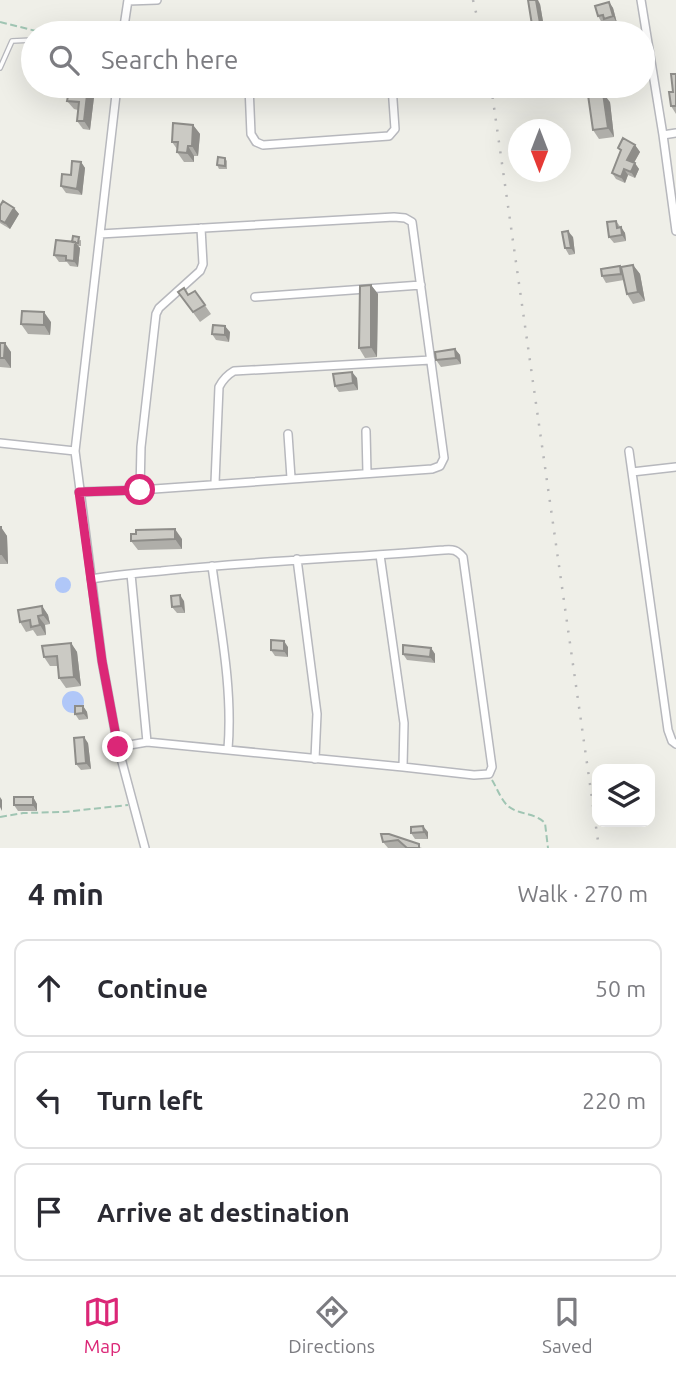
<!DOCTYPE html>
<html lang="en">
<head>
<meta charset="utf-8">
<style>
	body { margin:0; font-family:Ubuntu,sans-serif; background:#f7f7f7; color:#2b2b33 }
	.controls { position:absolute; right:21px; bottom:21px; display:grid; overflow:hidden; border-radius:14px; box-shadow:0 7px 28px #0002 }
	.controls button { width:63px; height:63px; display:grid; place-items:center; padding:0; border:0; border-bottom:2px solid #e1e1e2; background:#fff; color:#2b2b33; font:35px sans-serif }
	.compass { position:absolute; left:508px; top:119px; width:63px; height:63px; border-radius:50%; background:#fff; box-shadow:0 7px 28px #0002; rotate:180deg }
	.stop { position:absolute; width:21px; height:21px; margin:-16px; border:5px solid #db2777; border-radius:50%; background:#fff }
	.stop.end { background:#db2777; border-color:#fff; box-shadow:0 2px 7px #0008 }
	.list { margin:0; padding:0; list-style:none }
	h2 { display:flex; justify-content:space-between; align-items:center; height:91px; margin:0; padding:0 28px; font-size:30px }
	h2 small { font-size:23px; font-weight:400; color:#7c7c81 }
	.list li { display:grid; grid-template-columns:46px 1fr auto; gap:21px; align-items:center; box-sizing:border-box; height:98px; margin:0 14px 14px; padding:0 14px; border:2px solid #e1e1e2; border-radius:14px }
	.list b { display:block; font-size:26px; white-space:nowrap }
	.list em { font-size:23px; font-style:normal; color:#7c7c81 }
	.icon { flex:none; width:38px; height:38px; fill:none; stroke:currentColor; stroke-width:2; stroke-linecap:round; stroke-linejoin:round }
	.map { position:relative; flex:none; width:676px; height:848px; overflow:hidden }
	.search { position:absolute; background:#fff; box-shadow:0 7px 28px #0002; left:21px; right:21px; top:21px; height:77px; display:flex; align-items:center; gap:18px; box-sizing:border-box; padding:0 24px; border-radius:38px; color:#7c7c81; font-size:26px }
	.sheet { height:427px; background:#fff }
	nav { display:flex; justify-content:space-around; align-items:center; box-sizing:border-box; height:98px; border-top:2px solid #e1e1e2; background:#fff; font-size:19px; color:#7c7c81 }
	nav a { display:grid; justify-items:center; gap:4px }
	nav .on { color:#db2777 }
	.map>svg:first-child { display:block }
	.water { fill:#b0c7f8 }
	.lines { fill:none; stroke-linecap:round; stroke-linejoin:round }
	.service-casing { stroke:#b7b8bd; stroke-width:6 }
	.minor-casing { stroke:#b7b8bd; stroke-width:10 }
	.path { stroke:#a0c5b3; stroke-width:2; stroke-dasharray:7 3.5; stroke-linecap:butt }
	.service { stroke:#fff; stroke-width:3.5 }
	.minor { stroke:#fff; stroke-width:7 }
	.rail { stroke:#b7b7b8; stroke-width:2.5; stroke-dasharray:2 9; stroke-linecap:butt }
	.wall { fill:#afaea9 }
	.shaded-wall { fill:#8e8d89 }
	.building { fill:#cbcac4; stroke:#8e8d89; stroke-width:2 }
	.route { stroke:#db2777; stroke-width:9 }
</style>
</head>
<body>
<div class="map">
<svg width="676" height="848" viewBox="0 0 676 848">
	<rect width="100%" height="100%" fill="#efefe8"/>
	<path class="water" d="M55 585a8 8 0 1 1 16 0a8 8 0 1 1-16 0Z
		M62 702a11 11 0 1 1 22 0a11 11 0 1 1-22 0Z"/>
	<g class="lines">
		<defs>
			<path id="service" d="M0,68L12,41L33,40"/>
			<path id="minor" d="M641,0L663,135L676,231
				M128,1L157,0
				M123,33L128,0
				M117,86L75,451L102,661L118,747L145,848
				M249,86L251,134L256,142L263,145L389,136L395,129L392,86
				M663,135L676,133
				M255,297L421,285
				M366,431L367,473
				M288,434L291,478
				M0,443L75,451
				M629,451L668,730L672,741L676,744
				M632,472L676,467
				M215,483L219,387C223,379 227,375 234,371L431,360
				M140,490L141,447L156,314L159,308L200,271L203,264L201,228
				M79,492L140,490L432,469L440,466L444,458L412,222L405,218L394,217L100,234
				M380,555L404,723L403,767
				M297,559L317,714L315,759
				M212,566C220,626 233,688 228,749
				M131,574L147,742
				M91,579C114,575 137,573 161,571C255,561 350,558 444,550C453,549 457,550 463,557L492,767L489,774L474,775L403,767L147,742L118,747"/>
		</defs>
		<use href="#service" class="service-casing"/>
		<use href="#minor" class="minor-casing"/>
		<path class="path" d="M0,22L44,33
			M492,780C497,788 501,800 508,806C518,815 534,812 545,823L548,848
			M0,817L23,813L64,812L128,805"/>
		<use href="#service" class="service"/>
		<use href="#minor" class="minor"/>
		<path class="rail" d="M473,0L481,33
			M491,86L599,848"/>
	</g>
	<path class="wall" d="M609,2L613,8L617,23L609,25L606,22L602,23L598,16Z
		M540,4L545,33H535L533,31Z
		M676,74V114L671,106Z
		M70,86H93L95,89L90,130L83,129L77,121L78,110L74,109L67,101Z
		M610,102L614,137L599,139L593,130Z
		M193,125L200,134L198,156H194V162H184L177,152V149L172,142Z
		M561,132L566,139L567,147L561,148Z
		M635,145L640,152L634,163L639,169L635,178L628,175L625,183L616,179L612,173L621,152L618,148Z
		M225,158L227,161V169H219L217,165Z
		M81,162L85,168L82,195L66,193L61,186Z
		M0,206L14,208L19,214L10,229L0,223Z
		M616,221L625,233L626,241L614,243L609,237Z
		M573,237L575,254L569,255L565,248Z
		M81,240V246H78L80,248L78,267L70,266L67,262H59L54,255L72,242Z
		M633,265L640,274L645,301L633,304L627,294L624,280L606,283L602,276L622,268Z
		M371,285L378,294L377,357L365,358L359,348Z
		M195,291L211,314L200,322L178,292L188,294Z
		M51,322L50,335L28,334L21,324Z
		M230,332L229,342L216,340L212,334Z
		M0,343L11,352V368L0,367Z
		M455,349L460,355L461,364L441,367L436,360Z
		M357,378L358,390L339,392L335,386Z
		M0,527L7,536L8,564H0Z
		M182,539V549L138,550L131,541Z
		M184,601L185,613H177L172,607Z
		M42,606L48,615L50,624L45,625L46,635L37,636L33,630L26,632L20,622Z
		M71,643L77,652L81,686L66,688L59,678L58,666H50L44,657Z
		M288,647V657L275,656L271,650Z
		M431,648L435,654V663L407,660L403,654Z
		M83,706L87,712L88,719L79,720L75,714Z
		M88,743L91,769L81,770L76,764Z
		M33,797L37,804V811H18L14,805Z
		M428,832V839H415L411,833Z
		M381,834L422,848H388L383,842Z"/>
	<path class="shaded-wall" d="M536,0H538L540,4L545,33H543L541,29Z
		M609,2L613,8L617,23L613,16Z
		M88,86H93L95,89L90,130L84,121Z
		M603,93L610,102L614,137L608,128Z
		M193,125L200,134L198,156L192,146Z
		M561,132L566,139L567,147L562,141Z
		M635,145L640,152L632,166L627,160Z
		M188,146L194,156V162L187,153Z
		M81,162L85,168L82,195L77,189Z
		M635,163L639,169L635,178L631,172Z
		M624,169L628,175L625,183L621,177Z
		M14,208L19,214L10,229L5,223Z
		M621,227L625,233L626,241L622,235Z
		M568,231L573,237L575,254L571,248Z
		M75,242L80,248L78,267L74,261Z
		M633,265L640,274L645,301L638,292Z
		M371,285L378,294L377,357L371,347Z
		M44,312L51,322L50,335L44,325Z
		M225,326L230,332L229,342L225,335Z
		M5,343L11,352V368L4,358Z
		M455,349L460,355L461,364L456,358Z
		M352,372L357,378L358,390L353,383Z
		M1,527L7,536L8,564L1,554Z
		M175,529L182,539V549L175,539Z
		M180,595L184,601L185,613L181,606Z
		M42,606L48,615L50,624L43,615Z
		M38,616L45,625L46,635L40,625Z
		M284,641L288,647V657L284,651Z
		M71,643L77,652L81,686L74,677Z
		M431,648L435,654V663L430,657Z
		M83,706L87,712L88,719L83,713Z
		M84,737L88,743L91,769L86,763Z
		M0,797L2,800V811L0,807Z
		M33,797L37,804V811L33,805Z
		M423,826L428,832V839L424,832Z"/>
	<path class="building" d="M528,0H536L541,29L533,31Z
		M609,2L613,16L604,19L603,15L598,16L595,6Z
		M671,74H676V106H671L669,92H673Z
		M70,86H88L84,121H77L79,102L67,101Z
		M603,93L608,128L593,130L588,95Z
		M173,123L193,125L192,146H188L187,153L177,152L178,142H172Z
		M623,138L635,145L627,160L635,163L631,172L624,169L621,177L612,173L621,150L618,148Z
		M218,157L225,158V166L217,165Z
		M72,161L81,162L77,189L61,186L62,174L71,175Z
		M3,201L14,208L5,223L0,220V206Z
		M616,221L617,228L621,227L622,235L609,237L607,222Z
		M568,231L571,248H565L562,232Z
		M73,236L79,237L78,243L72,242Z
		M56,240L75,242L74,261L66,260V256L54,255Z
		M633,265L638,292L627,294L621,267Z
		M620,266L621,274L602,276L601,269Z
		M371,285V347L359,348L360,286Z
		M184,288L188,295L195,291L205,305L193,312L178,292Z
		M22,311L44,312V325L21,324Z
		M213,325L225,326V335L212,334Z
		M0,343H5L4,358H0Z
		M455,349L456,358L436,360L435,352Z
		M352,372L353,383L335,386L333,374Z
		M0,527H1V554H0Z
		M175,529V539L131,541V534H136V530Z
		M180,595L181,606L172,607L171,596Z
		M42,606L43,615L38,616L40,625L31,627L30,620L20,622L18,610Z
		M271,640L284,641V651L271,650Z
		M71,643L74,677L59,678L57,656L44,657L42,646Z
		M403,645L431,648L430,657L403,654Z
		M75,706H83V713L75,714Z
		M84,737L86,763L76,764L74,738Z
		M14,797H33V805H14Z
		M423,826L424,832L411,833V827Z
		M381,834H389L419,844V848H407L398,840L383,842Z"/>
	<g class="lines">
		<path class="route" d="M118,747L102,661L79,492L140,490"/>
	</g>
</svg>
<div class="controls">
<button><svg class="icon" aria-label="layers" viewBox="0 0 24 24"><path d="M12 4l9 5-9 5-9-5zM3 14l9 5 9-5"/></svg></button>
</div>
<svg class="compass" viewBox="-18 -18 36 36"><path d="M0-13l5 13h-10z" fill="#e53935"/><path d="M0 13l5-13h-10z" fill="#7c7c81"/></svg>
<div class="stop" style="left:140px;top:490px"></div>
<div class="stop end" style="left:118px;top:747px"></div>
<div class="search"><svg class="icon" aria-label="search" viewBox="0 0 24 24"><circle cx="10" cy="10" r="6"/><path d="M15 15l6 6"/></svg>Search here</div>
</div>
<section class="sheet">
<h2>4 min<small>Walk · 270 m</small></h2>
<ul class="list">
<li><svg class="icon" aria-label="ahead" viewBox="0 0 24 24"><path d="M12 20V5M6 11l6-6 6 6"/></svg><div><b>Continue</b></div><em>50 m</em></li>
<li><svg class="icon" aria-label="left" viewBox="0 0 24 24"><path d="M17 20v-9H6M10 6l-5 5 5 5"/></svg><div><b>Turn left</b></div><em>220 m</em></li>
<li><svg class="icon" aria-label="arrive" viewBox="0 0 24 24"><path d="M6 21V4h12l-3 4 3 4H6"/></svg><div><b>Arrive at destination</b></div></li>
</ul>
</section>
<nav>
<a class="on"><svg class="icon" aria-label="map" viewBox="0 0 24 24"><path d="M3 6l6-2 6 2 6-2v14l-6 2-6-2-6 2zM9 4v14M15 6v14"/></svg>Map</a>
<a><svg class="icon" aria-label="directions" viewBox="0 0 24 24"><path d="M12 3l9 9-9 9-9-9zM9 14v-3h6M13 9l2 2-2 2"/></svg>Directions</a>
<a><svg class="icon" aria-label="saved" viewBox="0 0 24 24"><path d="M7 4h10v16l-5-4-5 4z"/></svg>Saved</a>
</nav>
</body>
</html>
